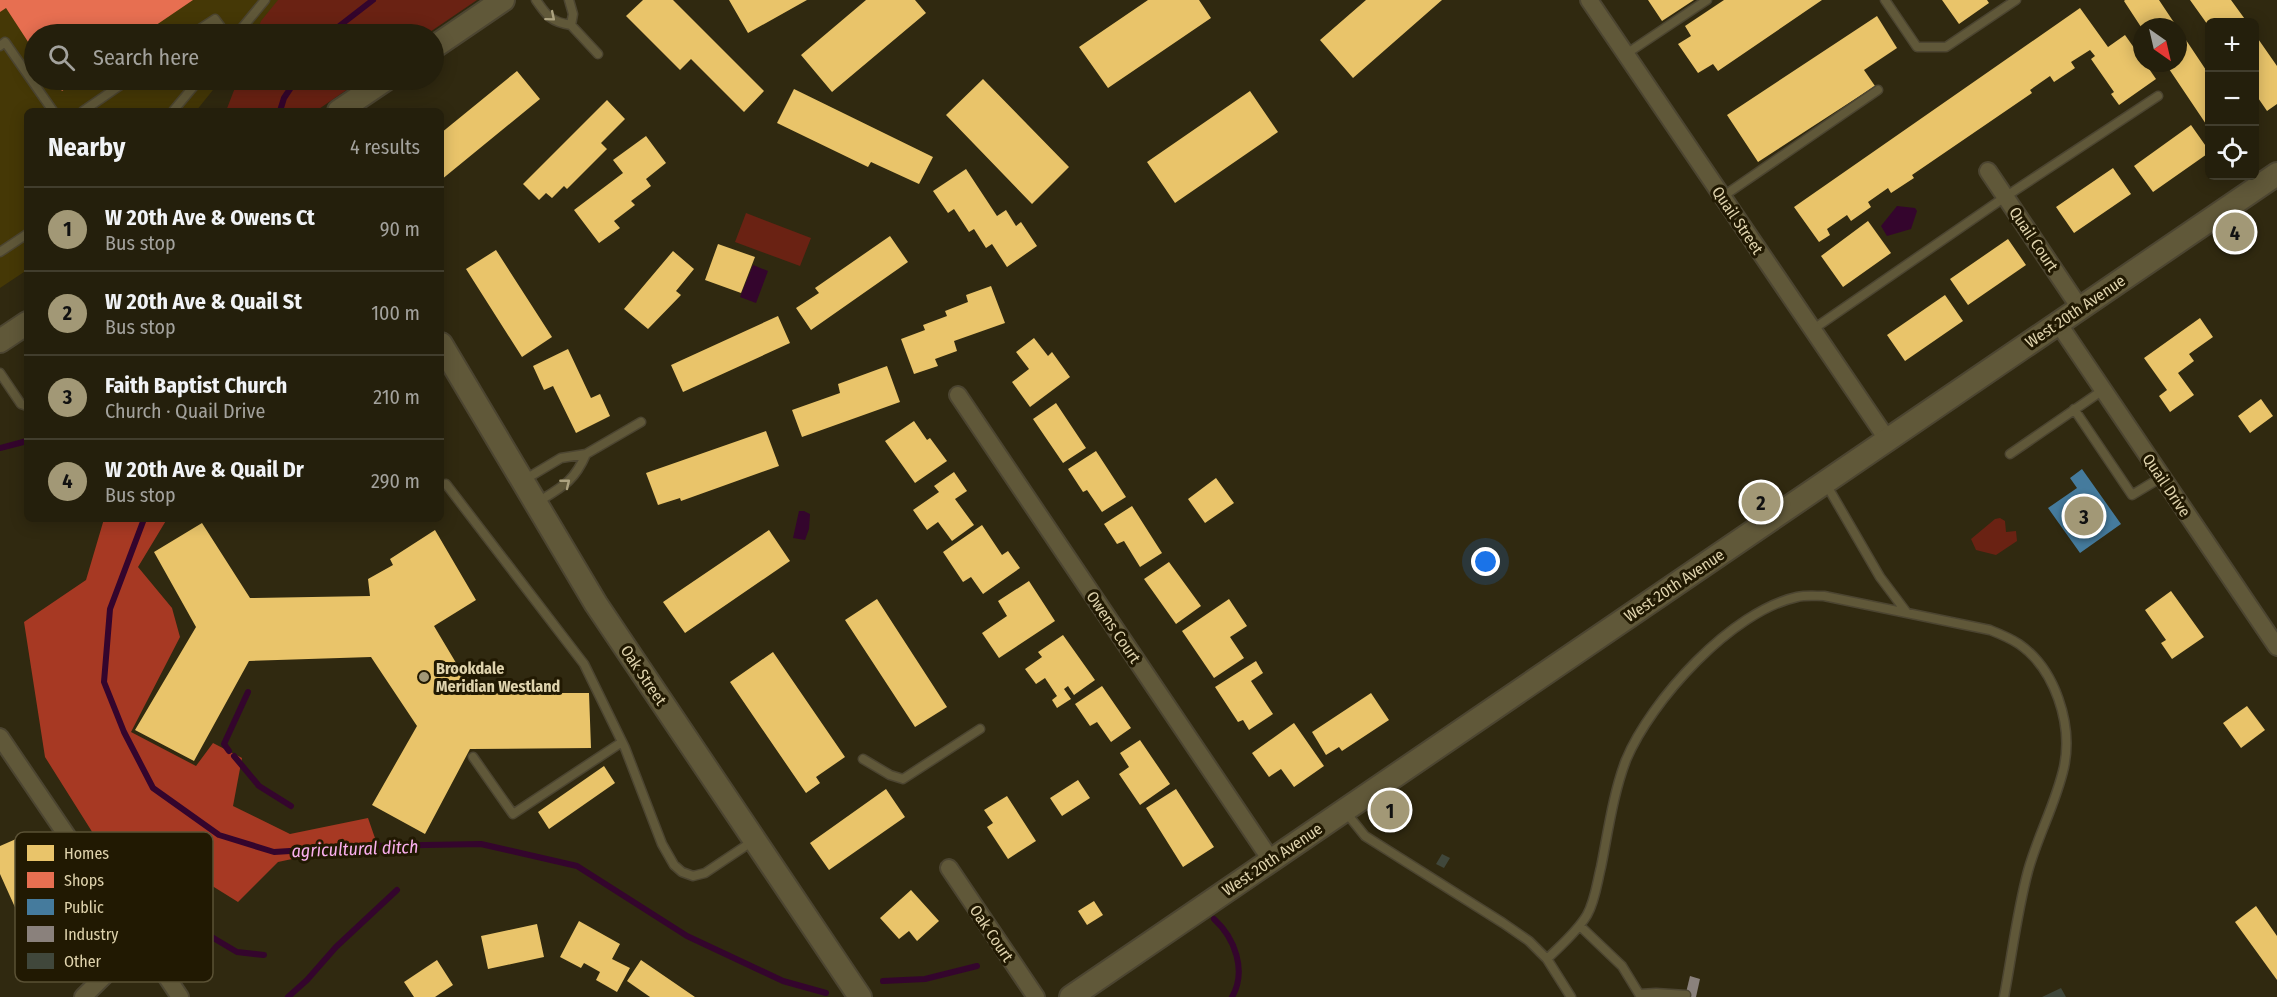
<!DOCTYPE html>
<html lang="en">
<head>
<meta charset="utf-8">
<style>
	body { margin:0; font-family:"Fira Sans Condensed",sans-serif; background:#2c2715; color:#f1f3f6 }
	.controls { position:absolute; right:18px; top:18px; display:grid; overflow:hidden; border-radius:9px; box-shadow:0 3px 15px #0003 }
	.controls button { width:54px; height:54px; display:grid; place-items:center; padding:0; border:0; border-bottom:2px solid #413d2d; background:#241f0c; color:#f1f3f6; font:30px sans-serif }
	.compass { position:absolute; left:2133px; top:18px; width:54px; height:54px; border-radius:50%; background:#241f0c; box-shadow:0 3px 15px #0003; rotate:146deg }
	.you { position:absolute; left:1486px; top:562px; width:21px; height:21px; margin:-15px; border:4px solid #fff; border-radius:50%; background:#1a73e8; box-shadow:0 0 0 9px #1a73e833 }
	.badge { display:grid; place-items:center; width:39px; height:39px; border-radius:50%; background:#a29876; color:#111; font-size:20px; font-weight:700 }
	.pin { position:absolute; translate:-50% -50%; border:3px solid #fff; box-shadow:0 2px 6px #0006 }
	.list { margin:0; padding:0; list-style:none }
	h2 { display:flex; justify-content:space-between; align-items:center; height:78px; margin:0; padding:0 24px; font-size:26px }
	h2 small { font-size:20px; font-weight:400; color:#a3a29d }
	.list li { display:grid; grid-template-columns:39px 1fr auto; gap:18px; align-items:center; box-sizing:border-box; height:84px; padding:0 24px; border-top:2px solid #413d2d }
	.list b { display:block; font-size:22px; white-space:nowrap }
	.list p { margin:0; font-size:20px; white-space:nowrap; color:#a3a29d }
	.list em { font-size:20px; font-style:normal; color:#a3a29d }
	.icon { flex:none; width:33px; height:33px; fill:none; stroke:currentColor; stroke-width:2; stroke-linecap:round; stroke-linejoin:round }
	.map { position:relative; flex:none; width:2277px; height:997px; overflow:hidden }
	.search { position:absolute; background:#241f0c; box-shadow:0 3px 15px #0003; left:24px; top:24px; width:420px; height:66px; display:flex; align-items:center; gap:15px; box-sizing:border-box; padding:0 21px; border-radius:33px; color:#a3a29d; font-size:22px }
	.panel { position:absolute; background:#241f0c; box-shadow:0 3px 15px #0003; left:24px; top:108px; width:420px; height:414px; border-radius:9px }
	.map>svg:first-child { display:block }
	.built { fill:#453806 }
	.green { fill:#6a2213 }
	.forest { fill:#a73923 }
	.water { fill:#34052d }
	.homes { fill:#e9c46a }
	.shops { fill:#e76f51 }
	.public { fill:#457b9d }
	.industry { fill:#8a817c }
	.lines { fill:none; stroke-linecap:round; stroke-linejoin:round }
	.stream { stroke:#34052d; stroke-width:6 }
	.building { fill:#40473b }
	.lane-casing { stroke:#4c4531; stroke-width:11 }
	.street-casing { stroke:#4c4531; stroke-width:20 }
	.secondary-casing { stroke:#4c4531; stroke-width:26 }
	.lane { stroke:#605839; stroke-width:8 }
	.street { stroke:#605839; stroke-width:16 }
	.secondary { stroke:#605839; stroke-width:22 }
	.oneway { stroke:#aca27f }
	.poi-dot { fill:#a29876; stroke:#211902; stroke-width:2 }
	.labels { text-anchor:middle; stroke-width:6; stroke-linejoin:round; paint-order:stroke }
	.street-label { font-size:16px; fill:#dfd3ad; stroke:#211902 }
	.poi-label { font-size:16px; font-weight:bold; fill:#dfd3ad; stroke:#211902; text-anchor:start }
	.water-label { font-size:18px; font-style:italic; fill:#faafee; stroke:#211902 }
	.key { fill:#211902; stroke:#5a5135; stroke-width:1.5 }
	.key-label { font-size:16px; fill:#dfd3ad }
</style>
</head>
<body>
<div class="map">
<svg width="2277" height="997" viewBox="0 0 2277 997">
	<rect width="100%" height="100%" fill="#302910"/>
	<path class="built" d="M0,0H282L256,34H34V80H221L196,111H27V270L0,288Z"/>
	<path class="green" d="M278,0H477L427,34H256L261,21Z
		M238,80H361L316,111H226Z
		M746,213L811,238L800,266L735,242Z
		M2000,518L2005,521L2006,532L2016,531L2017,541L1996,555L1976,550L1971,539L1995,519Z"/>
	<path class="forest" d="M104,519H167L138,567L172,608L180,637L131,732L196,766L213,743L242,758L233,806L290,834L368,818L376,841L278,862L238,902L185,869L152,894L113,865L45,757L24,622L86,580Z"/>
	<path class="water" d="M1897,206L1915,208L1917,211L1911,229L1887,236L1881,226Z
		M753,265L768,271L756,303L740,297Z
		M799,511H804L810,514L809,529L805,540L793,538Z"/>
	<path class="homes" d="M643,0H673L764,91L744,112L691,59L680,70L626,16Z
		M729,0H807L748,33Z
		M866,0H915L926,13L832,92L801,55Z
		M1148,0H1199L1211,18L1108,88L1079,47Z
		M1366,0H1442L1353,78L1320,40Z
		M1648,0H1694L1662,21Z
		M1724,0H1822L1718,71L1713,64L1698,73L1678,44L1691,36L1685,26Z
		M1942,0H1987L1989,3L1959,24Z
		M2125,0H2159L2177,27H2141L2124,1Z
		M2190,0H2231L2247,22H2210V28Z
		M2080,8L2108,47L2125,35L2142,59V63H2145L2156,79L2119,105L2111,94L2114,92L2091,59L2095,56L2090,50L2071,62L2075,68L2054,82L2050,76L2030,90L2032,93L1912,175L1914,178L1891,193L1888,188L1868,202L1871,207L1851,221L1847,215L1827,229L1830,235L1819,242L1794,207Z
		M1877,16L1897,48L1864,70L1875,86L1758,162L1727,115Z
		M2178,28L2210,76V130L2165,63H2178Z
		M2254,33L2277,66V104L2267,111L2254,92Z
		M517,71L540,99L441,180V133Z
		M983,79L1069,167L1032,204L946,115Z
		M794,89L933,157L919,184L871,162L868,167L777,123Z
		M1250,91L1278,132L1175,203L1147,162Z
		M607,100L625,119L601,143L607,149L567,189L564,186L552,198L546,193L539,200L523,184Z
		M2191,125L2210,152L2153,192L2134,166Z
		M646,136L666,163L646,179L651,186L631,201L635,205L614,221L620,228L599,243L574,210L623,173L613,160Z
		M2113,168L2131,194L2074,233L2056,207Z
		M966,169L997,216L1006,210L1016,226L1021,222L1037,246L1007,267L992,244L986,248L974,229L969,232L954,209L948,213L933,191Z
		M1868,221L1891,253L1843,287L1821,256Z
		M890,236L908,262L811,330L796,308L819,293L815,288Z
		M2008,239L2026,265L1968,305L1950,279Z
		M718,244L755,257L741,293L705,280Z
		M496,250L552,337L522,357L466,269Z
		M673,251L694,269L676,291L681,295L648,329L624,309Z
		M991,286L1005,323L954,341L957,351L935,359L938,366L914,374L901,339L925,330L923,325L947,316L945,311L968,302L966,295Z
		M1945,295L1963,321L1905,361L1887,335Z
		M778,316L790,343L683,392L671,365Z
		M2200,318L2213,337L2189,354L2194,361L2178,373L2194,395L2170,412L2159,396L2167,390L2144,358Z
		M1034,338L1048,356L1052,352L1070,377L1030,407L1012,382L1029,369L1016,352Z
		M568,349L591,398L600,394L610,416L576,433L553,386L544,390L533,366Z
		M887,366L900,402L802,437L792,410L840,393L838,384Z
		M2261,399L2273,416L2250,433L2238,416Z
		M1056,403L1086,448L1063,463L1033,419Z
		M914,421L927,440L930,438L947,461L915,483L885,441Z
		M766,431L779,466L681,501L680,498L658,505L646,473Z
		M1096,451L1126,497L1102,512L1087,490L1083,492L1068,469Z
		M954,472L967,491L955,499L974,525L952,541L938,522L927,530L913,510L939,492L934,486Z
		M1216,478L1234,503L1205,523L1188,499Z
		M1132,506L1162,553L1140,567L1124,541L1117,544L1104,524Z
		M202,523L250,598L370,596L368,579L393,565L390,559L435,530L476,600L434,626L474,693H589L591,748L470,749L425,834L372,805L417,726L371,657L249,661L194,761L135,730L196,627L154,552Z
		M982,525L1002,555L1008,551L1020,568L983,594L971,577L963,582L943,552Z
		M769,530L790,561L685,633L663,602Z
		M1169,562L1201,606L1176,624L1144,579Z
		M1029,581L1055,621L999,658L982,633L1007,616L998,601Z
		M2171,591L2204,637L2172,659L2161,643L2166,640L2145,610Z
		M877,599L947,707L915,727L845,620Z
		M1229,599L1247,626L1230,637L1244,658L1214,678L1182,631Z
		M1063,635L1095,680L1074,695L1068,686L1064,689L1071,699L1057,708L1052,700L1057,696L1045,678L1036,684L1025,669L1042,657L1038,652Z
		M773,652L845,757L816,777L820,783L806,793L730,682Z
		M1256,661L1263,673L1251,681L1273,714L1249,730L1243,720L1238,722L1215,687Z
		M1102,686L1131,728L1111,742L1097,722L1090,726L1075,704Z
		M1371,693L1389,720L1342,751L1339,747L1326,755L1312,732Z
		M2247,706L2265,730L2241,748L2223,723Z
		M1294,723L1324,766L1294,787L1281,769L1269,777L1252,753Z
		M1140,740L1170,784L1140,805L1119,774L1129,767L1120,753Z
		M604,766L615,783L549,829L538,812Z
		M1078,780L1090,798L1062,816L1050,798Z
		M886,789L905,817L829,870L810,843Z
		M1176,789L1214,847L1183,867L1146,808Z
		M1007,796L1036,841L1008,859L987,827L993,823L984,810Z
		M16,839L44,902L18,914L0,874V846Z
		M911,890L939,921L917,941L909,931L899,939L880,918Z
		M1094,901L1103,915L1087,925L1078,911Z
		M2256,906L2277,936V980L2235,922Z
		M579,921L620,944L612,959L630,968L617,992L596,980L600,972L584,963L581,968L560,957Z
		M537,924L544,957L488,969L481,936Z
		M437,960L453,985L435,997H414L404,982Z
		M641,960L695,997H650L627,981Z"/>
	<path class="shops" d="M0,0H193L143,34H34V51L6,8L0,12Z
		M54,80H78L62,91Z"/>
	<path class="public" d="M2082,469L2121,524L2080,553L2048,508L2077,488L2070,478Z"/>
	<path class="industry" d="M1690,976L1700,979L1696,997H1685Z"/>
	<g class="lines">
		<path class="stream" d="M329,34L373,0
			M280,111L284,98L296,80
			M0,448L27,441
			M144,519L110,609L104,682L124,732L153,788L219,835L274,852L370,846L481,844L577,866L687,936L783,981L826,993
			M229,751L224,744L248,692
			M234,756L259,786L291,806
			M166,910L237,952L264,955
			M1214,919C1235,938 1247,971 1232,997
			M883,981L925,979L977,966
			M288,997L307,980L336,947L397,890"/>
	</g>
	<path class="building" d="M1442,854L1450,858L1444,868L1436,864Z
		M2061,988L2066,997H2042Z"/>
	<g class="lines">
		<defs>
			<path id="lane" d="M536,0C547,16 551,22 571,25L598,54
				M569,0L573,14L571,25
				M1885,0L1917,47H1946L2016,0
				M192,34L215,19L226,34
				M237,34L265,0
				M0,46L5,42L53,111
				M1626,54L1707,0
				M83,111L128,80
				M173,111L199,80
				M1722,197L1878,90
				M0,252L27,234
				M1812,330L2005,197L2158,96
				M0,373L21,404L27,406
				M2074,409L2132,495L2162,477
				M2010,454L2103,390
				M524,480L561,458L586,454L641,422
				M446,484L584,664L625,748L662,844L674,865L682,872L693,876L705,873L753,841
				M1826,484L1880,577L1907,613
				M536,503C562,487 574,482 586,454
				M473,757L513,814L622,742
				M863,759L890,775L903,779L980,729
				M1344,810L1365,836L1503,923L1529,941L1547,959L1571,997
				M1580,926L1622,966L1641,997
				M1547,959C1560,946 1577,932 1587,915C1595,901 1597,883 1601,867C1608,832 1613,794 1626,760C1651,700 1732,611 1797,597C1806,595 1815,596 1824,596L1990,630C2000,634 2010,638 2019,644C2055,669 2073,724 2064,767C2056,803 2038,835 2028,871C2017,912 2012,955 2004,997
				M1640,994L1656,993L1686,995"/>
			<path id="street" d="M1589,0L1887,439
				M1988,171L2080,308
				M2058,323L2277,647
				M958,395L1271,860
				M0,737L139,942L156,961L180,997
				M949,868L1036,997
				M83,997L139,942"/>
			<path id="secondary" d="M434,47L503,0
				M339,111L385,80
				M0,341L27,323
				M441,344L596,604L860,997
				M1071,997L2277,174"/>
		</defs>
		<use href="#lane" class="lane-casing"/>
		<use href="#street" class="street-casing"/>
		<use href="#secondary" class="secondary-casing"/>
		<use href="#lane" class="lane"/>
		<use href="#street" class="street"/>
		<use href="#secondary" class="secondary"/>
	</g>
	<defs><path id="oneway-chevron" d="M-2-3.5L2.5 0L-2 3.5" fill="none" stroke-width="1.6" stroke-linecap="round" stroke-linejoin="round" transform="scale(1.5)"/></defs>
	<g class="oneway">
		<use href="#oneway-chevron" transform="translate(551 17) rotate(40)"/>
		<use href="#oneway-chevron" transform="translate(566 483) rotate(-39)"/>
	</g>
	<circle class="poi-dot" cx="424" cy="677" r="6"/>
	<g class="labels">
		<g class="street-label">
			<text transform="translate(1738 220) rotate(56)" y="6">Quail Street</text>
			<text transform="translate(2034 239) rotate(56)" y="6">Quail Court</text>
			<text transform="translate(2075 311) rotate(-34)" y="6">West 20th Avenue</text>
			<text transform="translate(2167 485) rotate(56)" y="6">Quail Drive</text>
			<text transform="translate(1674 585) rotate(-34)" y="6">West 20th Avenue</text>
			<text transform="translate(1114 627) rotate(56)" y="6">Owens Court</text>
			<text transform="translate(644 675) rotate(56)" y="6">Oak Street</text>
			<text transform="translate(1272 859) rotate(-34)" y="6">West 20th Avenue</text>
			<text transform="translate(992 933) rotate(56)" y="6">Oak Court</text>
		</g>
		<g class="poi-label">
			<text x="436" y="674">Brookdale<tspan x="436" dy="18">Meridian Westland</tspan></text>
		</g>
		<g class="water-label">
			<text transform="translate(355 849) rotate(-2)" y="6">agricultural ditch</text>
		</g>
	</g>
	<rect x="15" y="832" width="198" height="150" rx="9" class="key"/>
	<rect x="27" y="845" width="27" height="16" fill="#e9c46a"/>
	<rect x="27" y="872" width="27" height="16" fill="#e76f51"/>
	<rect x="27" y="899" width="27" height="16" fill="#457b9d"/>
	<rect x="27" y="926" width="27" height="16" fill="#8a817c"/>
	<rect x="27" y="953" width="27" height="16" fill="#40473b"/>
	<g class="key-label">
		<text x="64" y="859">Homes</text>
		<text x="64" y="886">Shops</text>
		<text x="64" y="913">Public</text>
		<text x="64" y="940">Industry</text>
		<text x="64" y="967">Other</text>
	</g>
</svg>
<div class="controls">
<button>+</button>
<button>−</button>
<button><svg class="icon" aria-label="locate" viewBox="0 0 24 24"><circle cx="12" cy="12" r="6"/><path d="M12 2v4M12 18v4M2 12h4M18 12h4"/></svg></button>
</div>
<svg class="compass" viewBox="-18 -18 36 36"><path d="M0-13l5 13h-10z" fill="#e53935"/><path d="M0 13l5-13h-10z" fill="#a3a29d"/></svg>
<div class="you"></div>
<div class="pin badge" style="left:1390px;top:810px">1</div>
<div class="pin badge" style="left:1761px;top:502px">2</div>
<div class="pin badge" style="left:2084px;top:516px">3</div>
<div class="pin badge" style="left:2235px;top:232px">4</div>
<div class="search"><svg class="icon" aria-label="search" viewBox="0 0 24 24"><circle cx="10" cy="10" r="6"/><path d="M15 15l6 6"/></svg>Search here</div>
<section class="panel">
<h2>Nearby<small>4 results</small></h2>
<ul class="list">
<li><span class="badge">1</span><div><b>W 20th Ave &amp; Owens Ct</b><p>Bus stop</p></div><em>90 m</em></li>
<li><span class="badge">2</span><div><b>W 20th Ave &amp; Quail St</b><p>Bus stop</p></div><em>100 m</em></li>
<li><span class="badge">3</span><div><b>Faith Baptist Church</b><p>Church · Quail Drive</p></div><em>210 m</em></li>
<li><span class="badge">4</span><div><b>W 20th Ave &amp; Quail Dr</b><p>Bus stop</p></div><em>290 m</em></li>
</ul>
</section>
</div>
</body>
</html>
